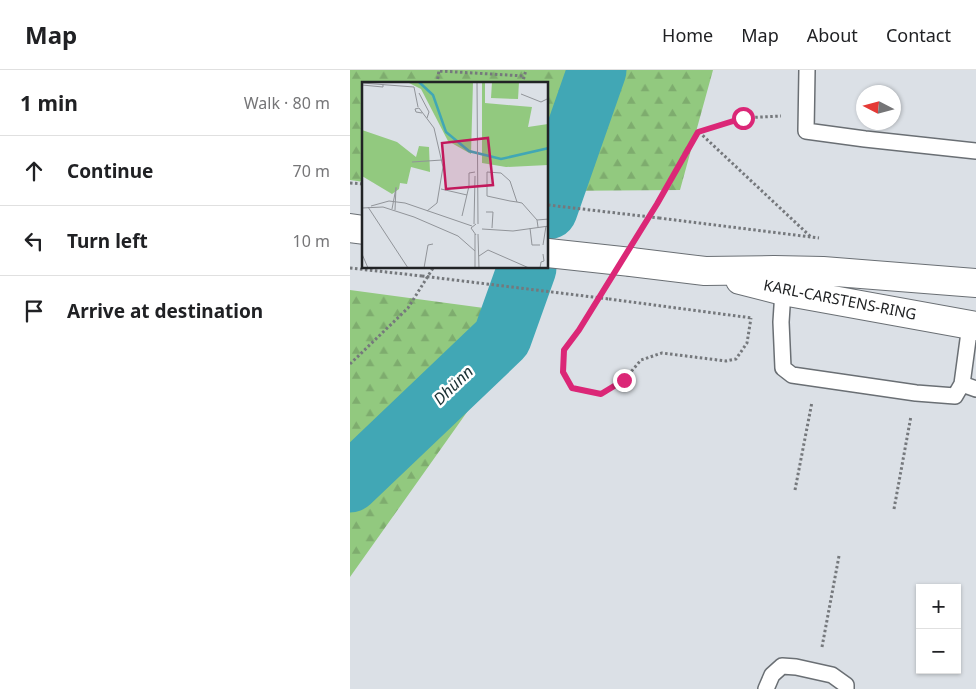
<!DOCTYPE html>
<html lang="en">
<head>
<meta charset="utf-8">
<style>
	body { margin:0; font-family:"Noto Sans",sans-serif; background:#f6f6f6; color:#202124 }
	.controls { position:absolute; right:15px; bottom:15px; display:grid; overflow:hidden; border-radius:0px; box-shadow:0 1px 4px #0004 }
	.controls button { width:45px; height:45px; display:grid; place-items:center; padding:0; border:0; border-bottom:1px solid #e0e0e0; background:#fff; color:#202124; font:25px sans-serif }
	.compass { position:absolute; left:506px; top:15px; width:45px; height:45px; border-radius:50%; background:#fff; box-shadow:0 1px 4px #0004; rotate:276deg }
	.stop { position:absolute; width:15px; height:15px; margin:-11px; border:4px solid #db2777; border-radius:50%; background:#fff }
	.stop.end { background:#db2777; border-color:#fff; box-shadow:0 1px 5px #0008 }
	.list { margin:0; padding:0; list-style:none }
	h2 { display:flex; justify-content:space-between; align-items:center; height:65px; margin:0; padding:0 20px; font-size:21px }
	h2 small { font-size:16px; font-weight:400; color:#757577 }
	.list li { display:grid; grid-template-columns:32px 1fr auto; gap:15px; align-items:center; box-sizing:border-box; height:70px; padding:0 20px; border-top:1px solid #e0e0e0 }
	.list b { display:block; font-size:19px; white-space:nowrap }
	.list em { font-size:16px; font-style:normal; color:#757577 }
	.icon { flex:none; width:28px; height:28px; fill:none; stroke:currentColor; stroke-width:2; stroke-linecap:round; stroke-linejoin:round }
	.map { position:relative; flex:none; width:626px; height:619px; overflow:hidden }
	header { display:flex; align-items:center; gap:30px; box-sizing:border-box; height:70px; padding:0 25px; background:#fff; border-bottom:1px solid #e0e0e0 }
	header strong { font-size:24px }
	nav { display:flex; gap:28px; margin-inline-start:auto; font-size:18px }
	main { display:flex }
	aside { flex:1; background:#fff }
	.map>svg:first-child { display:block }
	.forest { fill:url(#forest-firs) }
	.lines { fill:none; stroke-linecap:round; stroke-linejoin:round }
	.river { stroke:#41a7b5; stroke-width:59 }
	.lane-casing { stroke:#6a6f74; stroke-width:18 }
	.primary-casing { stroke:#6a6f74; stroke-width:30 }
	.path { stroke:#75787c; stroke-width:3; stroke-dasharray:2.5 2.5; stroke-linecap:butt }
	.lane { stroke:#fff; stroke-width:15 }
	.primary { stroke:#fff; stroke-width:28 }
	.primary-bridge-casing { stroke:#6a6f74; stroke-width:30; stroke-linecap:butt }
	.path-bridge { stroke:#75787c; stroke-width:3; stroke-dasharray:2.5 2.5; stroke-linecap:butt }
	.primary-bridge { stroke:#fff; stroke-width:28 }
	.route { stroke:#db2777; stroke-width:6 }
	.labels { text-anchor:middle; stroke-width:5; stroke-linejoin:round; paint-order:stroke }
	.street-label { font-size:15px; fill:#212325; stroke:#fff }
	.water-label { font-size:16px; font-style:italic; fill:#1b3235; stroke:#fff }
	.inset-river { fill:none; stroke:#41a7b5; stroke-width:2.5 }
	.inset-road { fill:none; stroke:#919499; stroke-width:1 }
	.view { fill:#c2185b; fill-opacity:0.15; stroke:#c2185b; stroke-width:2.5 }
	.inset-edge { fill:none; stroke:#212325; stroke-width:2.5 }
</style>
</head>
<body>
<header>
<strong>Map</strong>
<nav><a>Home</a><a>Map</a><a>About</a><a>Contact</a></nav>
</header>
<main>
<aside>
<h2>1 min<small>Walk · 80 m</small></h2>
<ul class="list">
<li><svg class="icon" aria-label="ahead" viewBox="0 0 24 24"><path d="M12 20V5M6 11l6-6 6 6"/></svg><div><b>Continue</b></div><em>70 m</em></li>
<li><svg class="icon" aria-label="left" viewBox="0 0 24 24"><path d="M17 20v-9H6M10 6l-5 5 5 5"/></svg><div><b>Turn left</b></div><em>10 m</em></li>
<li><svg class="icon" aria-label="arrive" viewBox="0 0 24 24"><path d="M6 21V4h12l-3 4 3 4H6"/></svg><div><b>Arrive at destination</b></div></li>
</ul>
</aside>
<div class="map">
<svg width="626" height="619" viewBox="0 0 626 619">
	<defs>
		<pattern id="forest-firs" width="22" height="20" patternUnits="userSpaceOnUse" patternTransform="scale(1.25)"><rect width="22" height="20" fill="#92c97f"/><path d="M5 1l3.5 6h-7zM16 11l3.5 6h-7z" fill="#7eac6e"/></pattern>
	</defs>
	<rect width="100%" height="100%" fill="#dbe0e6"/>
	<path class="forest" d="M0,0H363L330,120L198,121V14H14V112L0,110Z
		M0,220L186,245L0,507Z"/>
	<g class="lines">
		<path class="river" d="M198,140L247,0
			M0,413L152,268L177,198"/>
		<defs>
			<path id="lane" d="M457,0L456,61L515,69L626,81
				M433,221L431,252L433,298L442,305L566,323L605,326L612,314L626,319
				M612,314L620,255
				M416,619L422,605L432,596L446,597L482,605L496,615V619"/>
			<path id="primary" d="M0,158L14,160
				M281,192L355,201L424,200L473,201L626,213
				M390,210L433,221L626,256"/>
		</defs>
		<use href="#lane" class="lane-casing"/>
		<use href="#primary" class="primary-casing"/>
		<path class="path" d="M90,1L174,6
			M87,14L89,0
			M172,14L176,0
			M349,62L461,167
			M0,113L14,114
			M309,148L469,168
			M290,162L348,62L393,48L431,46
			M0,198L72,206
			M254,221L229,260L215,280L213,303L222,319L251,324L274,310L291,290L312,283L376,291L386,289L397,273L401,248
			M259,229L402,248
			M0,294L58,238L83,198
			M445,420L462,332
			M544,439L561,346
			M472,577L489,486"/>
		<use href="#lane" class="lane"/>
		<use href="#primary" class="primary"/>
		<defs>
			<path id="primary-bridge" d="M198,183L281,192"/>
		</defs>
		<use href="#primary-bridge" class="primary-bridge-casing"/>
		<path class="path-bridge" d="M198,135L309,148
			M72,206L259,229"/>
		<use href="#primary-bridge" class="primary-bridge"/>
	</g>
	<g class="lines">
		<path class="route" d="M274,310L251,324L222,318L213,302L214,280L229,260L307,134L348,62L393,48"/>
	</g>
	<g class="labels">
		<g class="street-label">
			<text transform="translate(490 230) rotate(11)" y="5">KARL-CARSTENS-RING</text>
		</g>
		<g class="water-label">
			<text transform="translate(103 315) rotate(-44)" y="6">Dhünn</text>
		</g>
	</g>
	<g transform="translate(12 12)">
		<rect width="186" height="186" fill="#dbe0e6"/>
		<path d="M130,0H157L156,17L129,16Z" fill="#92c97f"/>
		<path d="M45,0H111L109,72L86,59L59,7ZM120,0H123V21L170,25L166,45L186,42V83L144,85L120,81Z" fill="#92c97f"/>
		<path d="M0,48L35,60L54,75L57,64L67,65L68,90L49,85L45,102L38,101L37,107L30,112L0,94Z" fill="#92c97f"/>
		<path class="inset-river" d="M57,0L71,13L84,50L107,69L139,77L187,66"/>
		<path class="inset-road" d="M115,0L116,142M0,1L52,5L56,25M0,3L21,5V2M57,11L67,30L65,36M159,12L179,20L187,16M60,31L54,30L53,27L57,26L72,46L81,85L75,121L65,129M50,80L80,78M79,107L105,113M155,120L148,99L139,91L125,90V114L148,119L155,120L160,121L175,138M9,124L27,119L43,121L110,144M6,125L46,186M0,126L21,125L52,135L96,154L113,169M30,127L34,106M33,128L34,105M124,130H131L130,146M100,134L107,104V91L113,90M112,142L113,94M114,142L109,146L114,153M176,145L175,138L187,137M168,146L170,163H178M120,147L151,149L187,144M113,152V186M116,152L117,186M181,163L184,144M0,172L6,186M117,174L126,168L167,186M62,186L66,163L71,162M178,186L179,180L182,179L181,172"/>
		<path class="view" d="M126,56L131,103L84,107L80,61Z"/>
		<rect width="186" height="186" class="inset-edge"/>
	</g>
</svg>
<div class="controls">
<button>+</button>
<button>−</button>
</div>
<svg class="compass" viewBox="-18 -18 36 36"><path d="M0-13l5 13h-10z" fill="#e53935"/><path d="M0 13l5-13h-10z" fill="#757577"/></svg>
<div class="stop" style="left:393px;top:48px"></div>
<div class="stop end" style="left:274px;top:310px"></div>
</div>
</main>
</body>
</html>
